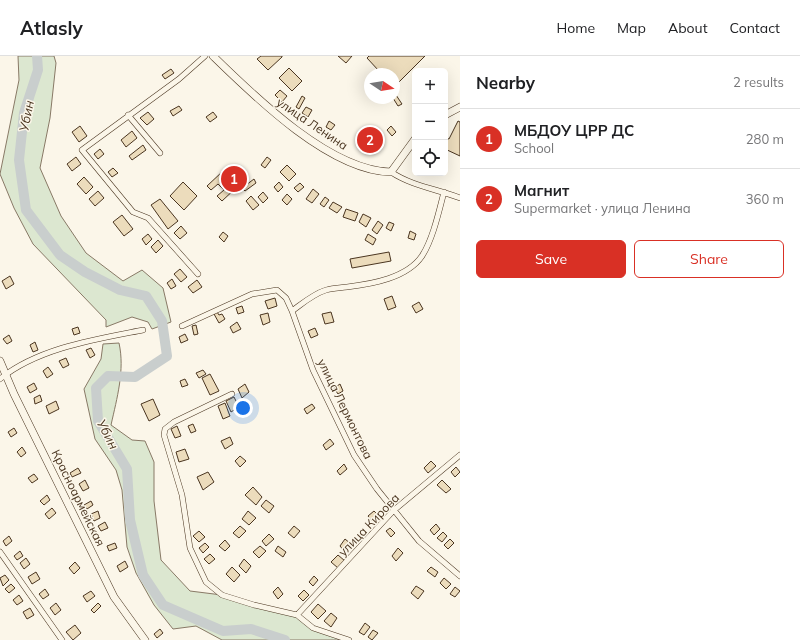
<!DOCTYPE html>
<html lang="en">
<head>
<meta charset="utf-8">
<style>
	body { margin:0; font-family:Mulish,sans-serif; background:#f6f6f6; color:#202124 }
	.controls { position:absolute; right:12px; top:12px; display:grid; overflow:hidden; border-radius:6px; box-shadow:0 4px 16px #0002 }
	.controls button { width:36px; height:36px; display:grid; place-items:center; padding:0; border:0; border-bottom:1px solid #e0e0e0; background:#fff; color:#202124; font:20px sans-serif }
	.compass { position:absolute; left:364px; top:12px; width:36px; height:36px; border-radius:50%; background:#fff; box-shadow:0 4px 16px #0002; rotate:102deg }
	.you { position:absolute; left:243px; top:352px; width:14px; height:14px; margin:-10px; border:3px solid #fff; border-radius:50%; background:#1a73e8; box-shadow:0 0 0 6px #1a73e833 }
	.badge { display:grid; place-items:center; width:26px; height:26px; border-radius:50%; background:#d93025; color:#fff; font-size:13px; font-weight:700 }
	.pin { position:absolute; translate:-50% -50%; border:2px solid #fff; box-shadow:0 1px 4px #0006 }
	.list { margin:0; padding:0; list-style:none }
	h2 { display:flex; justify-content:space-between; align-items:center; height:52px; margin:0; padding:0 16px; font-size:17px }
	h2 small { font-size:13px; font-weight:400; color:#757577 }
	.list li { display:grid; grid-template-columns:26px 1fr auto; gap:12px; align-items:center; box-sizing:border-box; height:60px; padding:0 16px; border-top:1px solid #e0e0e0 }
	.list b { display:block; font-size:15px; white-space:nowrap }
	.list p { margin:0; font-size:13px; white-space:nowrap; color:#757577 }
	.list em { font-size:13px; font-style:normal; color:#757577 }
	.actions { display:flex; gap:8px; padding:12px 16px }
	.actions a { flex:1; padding:9px 0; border:1px solid #d93025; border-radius:6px; text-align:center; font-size:14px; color:#d93025 }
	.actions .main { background:#d93025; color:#fff }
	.icon { flex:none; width:22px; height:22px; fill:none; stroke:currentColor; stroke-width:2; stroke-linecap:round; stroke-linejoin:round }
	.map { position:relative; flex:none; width:460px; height:584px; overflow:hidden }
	header { display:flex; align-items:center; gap:24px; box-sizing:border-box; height:56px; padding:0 20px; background:#fff; border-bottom:1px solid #e0e0e0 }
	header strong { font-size:19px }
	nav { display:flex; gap:22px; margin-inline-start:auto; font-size:14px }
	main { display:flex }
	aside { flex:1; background:#fff }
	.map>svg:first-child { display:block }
	.green { fill:#dce7d0; stroke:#887966 }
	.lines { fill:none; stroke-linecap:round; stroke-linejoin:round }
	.river { stroke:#c9cecd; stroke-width:10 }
	.building { fill:#ecdcbc; stroke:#4a3520 }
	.street-casing { stroke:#4a3520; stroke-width:6 }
	.secondary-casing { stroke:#4a3520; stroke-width:8 }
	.street { stroke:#fbf6e9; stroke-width:5 }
	.secondary { stroke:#fbf6e9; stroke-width:7 }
	.labels { text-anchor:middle; stroke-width:3; stroke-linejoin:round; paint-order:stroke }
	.street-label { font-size:12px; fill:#4a3520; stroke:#fbf6e9 }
	.water-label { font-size:13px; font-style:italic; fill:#4a3520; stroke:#fbf6e9 }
</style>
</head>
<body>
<header>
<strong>Atlasly</strong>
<nav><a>Home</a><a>Map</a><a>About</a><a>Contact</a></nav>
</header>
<main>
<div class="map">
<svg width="460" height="584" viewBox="0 0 460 584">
	<rect width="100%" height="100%" fill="#fbf6e9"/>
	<path class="green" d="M18,0H54L56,7L50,62L40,112L61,160L86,197L123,225L142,214L163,232L171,266L152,273L148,266L132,261L106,271V264L33,188L14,152L0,118L19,24Z
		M119,287C125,314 117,342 111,369L132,384L145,385L154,406V445L161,504L190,535L222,539L297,559L313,572L333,579L339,584H222L196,570L173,573L154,549L136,517L127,491L122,434L116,414L95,383L84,333L101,303L103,288Z"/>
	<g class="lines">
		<path class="river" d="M37,0L38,14L24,57L19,104L26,154L60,199L85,216L120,234L146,240L162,265L167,300L135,321L108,320L96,332L98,365L127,413L130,464L143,519L163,549L223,575L251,573L285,584"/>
	</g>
	<path class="building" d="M261,0H282V1L268,14L257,3Z
		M338,0H352L346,7Z
		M369,0H425L394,31V18H376L379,15L367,2Z
		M289,12L302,25L292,35L279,22Z
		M171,13L174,17L165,23L162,19Z
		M280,34L287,40L282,46L275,39Z
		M396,39L402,48L398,50L393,42Z
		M302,40L305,42L299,53L296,51Z
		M179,50L182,54L173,60L170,55Z
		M306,51L312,54L308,61L302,57Z
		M148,56L154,63L147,69L140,62Z
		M213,56L217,61L210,66L206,61Z
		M329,65L335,69L331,74L326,71Z
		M458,65L460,66V100L445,93V83L446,82L449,83Z
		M80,70L87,80L79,86L72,76Z
		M391,70L396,76L392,80L387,74Z
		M371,71L384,83L369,98L357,85Z
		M132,75L137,82L126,91L121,84Z
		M143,89L146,94L132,104L129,100Z
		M100,93L104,98L98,103L94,98Z
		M76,101L81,108L72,115L67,108Z
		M267,101L271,104L265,112L261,109Z
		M287,109L296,118L289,125L280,116Z
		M113,112L118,117L112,121L108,116Z
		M223,115L237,131L222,145L217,140L224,134L218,128L211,134L207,130Z
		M84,121L93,131L86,138L77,128Z
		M254,123L256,127L245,135L242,132Z
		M183,126L197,140L184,154L170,140Z
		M279,126L283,131L278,136L274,131Z
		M300,127L304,131L298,136L294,132Z
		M313,133L319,138L312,147L306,143Z
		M98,135L104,142L95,150L89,143Z
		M263,136L268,142L263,147L258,141Z
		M287,138L292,143L287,149L282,144Z
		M251,140L259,149L253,154L246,145Z
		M325,141L329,144L324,151L320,148Z
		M160,143L178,165L168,173L151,149Z
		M333,146L342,151L337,157L329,152Z
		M346,153L358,157L355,165L343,161Z
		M363,158L371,162L366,171L359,166Z
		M122,159L133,173L124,180L113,166Z
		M378,165L383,169L377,178L372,174Z
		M389,166L394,168L391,175L386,172Z
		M181,170L187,177L180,183L174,177Z
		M410,175L416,178L414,184L408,182Z
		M223,176L228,180L224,186L219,181Z
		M148,178L152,183L146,189L142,183Z
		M368,178L376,183L373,189L365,184Z
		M158,184L163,190L156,197L151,191Z
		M389,196L391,205L352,212L350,203Z
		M180,213L187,221L181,226L174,218Z
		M10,220L14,228L6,233L2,225Z
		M172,223L176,230L171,233L167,227Z
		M197,224L202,231L193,237L188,231Z
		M392,240L396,251L388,254L384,243Z
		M275,242L277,250L268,253L265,245Z
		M419,246L423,253L416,257L412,250Z
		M242,250L244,256L238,258L236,252Z
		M217,256L219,259L222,258L225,263L219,267L214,258Z
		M331,256L334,266L325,268L322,258Z
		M268,257L270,266L263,269L260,259Z
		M237,266L241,273L233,277L230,271Z
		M196,269L198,278L194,279L192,270Z
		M78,271L80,277L74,279L72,273Z
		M315,272L318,279L311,282L308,275Z
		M185,278L188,284L181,287L179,281Z
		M9,279L12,285L7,288L3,283Z
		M35,286L38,294L33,296L30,289Z
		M91,292L95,299L90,302L86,294Z
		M66,302L69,309L63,312L59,305Z
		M48,311L53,318L47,322L43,315Z
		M203,314L206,318L199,322L196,317Z
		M210,318L219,335L210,339L202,322Z
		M185,323L188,329L182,331L180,325Z
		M34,327L37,333L30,337L27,331Z
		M245,328L249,336L242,342L238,333Z
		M340,328L343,335L338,338L334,332Z
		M40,339L42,345L35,348L34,342Z
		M234,341L239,351L231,356L226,345Z
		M153,343L160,359L149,365L141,348Z
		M56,345L59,353L49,358L46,350Z
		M225,347L230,360L223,363L218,350Z
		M312,348L315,352L307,358L304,353Z
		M193,368L196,375L191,377L188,370Z
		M177,370L181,380L175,382L171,373Z
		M14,372L17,377L11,381L8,376Z
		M230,381L233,388L225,393L221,385Z
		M330,383L334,388L326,394L323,389Z
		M22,391L26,397L21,401L17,396Z
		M185,393L189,403L179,406L176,396Z
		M240,400L246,405L240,411L235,405Z
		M431,405L436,410L428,417L424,412Z
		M344,408L347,413L340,419L337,415Z
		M456,411L460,416L455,421L451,416Z
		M78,412L81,417L72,421L70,417Z
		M208,416L214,426L203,434L197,421Z
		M34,418L38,423L32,427L28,422Z
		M85,424L89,432L83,435L79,428Z
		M442,424L451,433L446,437L437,429Z
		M253,431L262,441L256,449L245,439Z
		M47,439L50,444L44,449L40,445Z
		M266,444L274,450L269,457L261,450Z
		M91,445L93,449L87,453L84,449Z
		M52,452L56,457L49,463L45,458Z
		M98,455L100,462L94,465L91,458Z
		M248,455L256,462L249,469L242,463Z
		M374,455L378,459L372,465L368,460Z
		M105,466L108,472L101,475L98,470Z
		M436,468L440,473L434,479L430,474Z
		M240,470L246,475L239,482L233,477Z
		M294,470L300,475L294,482L288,477Z
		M390,472L395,477L391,481L386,475Z
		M199,475L205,481L199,486L193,480Z
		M443,476L447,480L442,486L437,482Z
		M269,478L274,483L266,490L262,485Z
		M9,480L12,485L6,490L3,485Z
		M345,483L351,488L345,496L340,490Z
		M450,483L454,487L448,493L444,489Z
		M225,484L230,490L225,495L219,490Z
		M115,487L117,492L109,495L107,490Z
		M205,487L209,491L203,497L199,492Z
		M260,490L266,495L259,502L253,496Z
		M278,490L286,496L283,501L275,495Z
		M398,492L403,497L396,505L392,500Z
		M20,495L23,500L17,504L14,500Z
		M210,498L215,503L209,508L204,503Z
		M338,499L345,505L338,512L331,506Z
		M26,502L30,508L24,513L20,507Z
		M244,503L251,510L246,517L239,510Z
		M125,505L128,511L120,516L117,510Z
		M75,506L80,512L74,518L69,512Z
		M232,511L240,519L234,526L226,518Z
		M431,511L438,516L435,521L427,515Z
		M36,516L40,523L32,528L28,521Z
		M5,519L9,524L3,530L0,522Z
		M314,520L318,524L313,530L309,526Z
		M444,522L451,528L446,533L440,527Z
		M11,528L15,532L9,537L5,533Z
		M416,530L424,535L418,543L411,537Z
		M278,531L283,538L278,543L273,536Z
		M455,531L460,535L455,541L450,538Z
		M45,533L49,539L43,543L39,538Z
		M304,534L309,539L303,545L298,540Z
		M91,535L95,540L87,546L83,540Z
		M19,539L23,545L17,549L13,544Z
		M56,547L61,554L55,559L50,552Z
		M98,547L101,550L94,557L91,554Z
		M318,548L326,555L318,563L311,556Z
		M30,552L34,559L27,563L23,556Z
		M331,557L337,562L331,571L324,565Z
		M365,567L370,571L364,579L359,576Z
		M75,569L81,577L73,584L66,576Z
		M160,573L163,577L157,582L154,578Z
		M373,574L378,577L372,584L368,581Z"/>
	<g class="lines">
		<defs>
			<path id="street" d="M128,59L160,97
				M391,116C412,130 437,133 460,142
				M198,218L148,162L133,156L82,94L179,23L205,0
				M292,255C303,247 313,238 326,234C333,232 340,232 347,231C372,228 407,222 422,200C433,183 439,155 444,136
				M182,270L252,238L277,234L286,242L292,255L313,314L354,399L377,433L419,485L460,520
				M0,323C38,292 97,283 143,274
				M232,338L174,366L165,373L164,379L182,439L190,492L206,526L222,539L254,549L297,559L313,572L349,584
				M0,496L62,584
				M297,559L393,455L460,399"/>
			<path id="secondary" d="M213,0C255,41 330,115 391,116L415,83
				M445,59L460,51
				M0,305L14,338L114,541L145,584"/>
		</defs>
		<use href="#street" class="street-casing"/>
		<use href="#secondary" class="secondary-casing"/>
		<use href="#street" class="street"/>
		<use href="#secondary" class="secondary"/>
	</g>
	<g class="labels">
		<g class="street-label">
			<text transform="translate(312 68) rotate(34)" y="4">улица Ленина</text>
			<text transform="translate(345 353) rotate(64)" y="4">улица Лермонтова</text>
			<text transform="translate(78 442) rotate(64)" y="4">Красноармейская</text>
			<text transform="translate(369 469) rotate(-46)" y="4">улица Кирова</text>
		</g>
		<g class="water-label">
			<text transform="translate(26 60) rotate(-79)" y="5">Убин</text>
			<text transform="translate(108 378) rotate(63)" y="5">Убин</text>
		</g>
	</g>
</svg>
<div class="controls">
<button>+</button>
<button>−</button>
<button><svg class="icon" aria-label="locate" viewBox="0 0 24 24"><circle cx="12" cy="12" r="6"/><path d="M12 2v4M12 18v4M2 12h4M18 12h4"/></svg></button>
</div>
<svg class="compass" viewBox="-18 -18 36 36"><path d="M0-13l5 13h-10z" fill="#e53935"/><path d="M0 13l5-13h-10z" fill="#757577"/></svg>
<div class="you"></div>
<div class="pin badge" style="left:234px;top:123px">1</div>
<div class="pin badge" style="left:370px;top:84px">2</div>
</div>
<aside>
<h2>Nearby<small>2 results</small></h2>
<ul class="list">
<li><span class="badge">1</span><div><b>МБДОУ ЦРР ДС</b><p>School</p></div><em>280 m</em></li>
<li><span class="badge">2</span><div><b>Магнит</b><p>Supermarket · улица Ленина</p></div><em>360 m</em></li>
</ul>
<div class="actions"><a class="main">Save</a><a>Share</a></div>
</aside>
</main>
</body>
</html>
